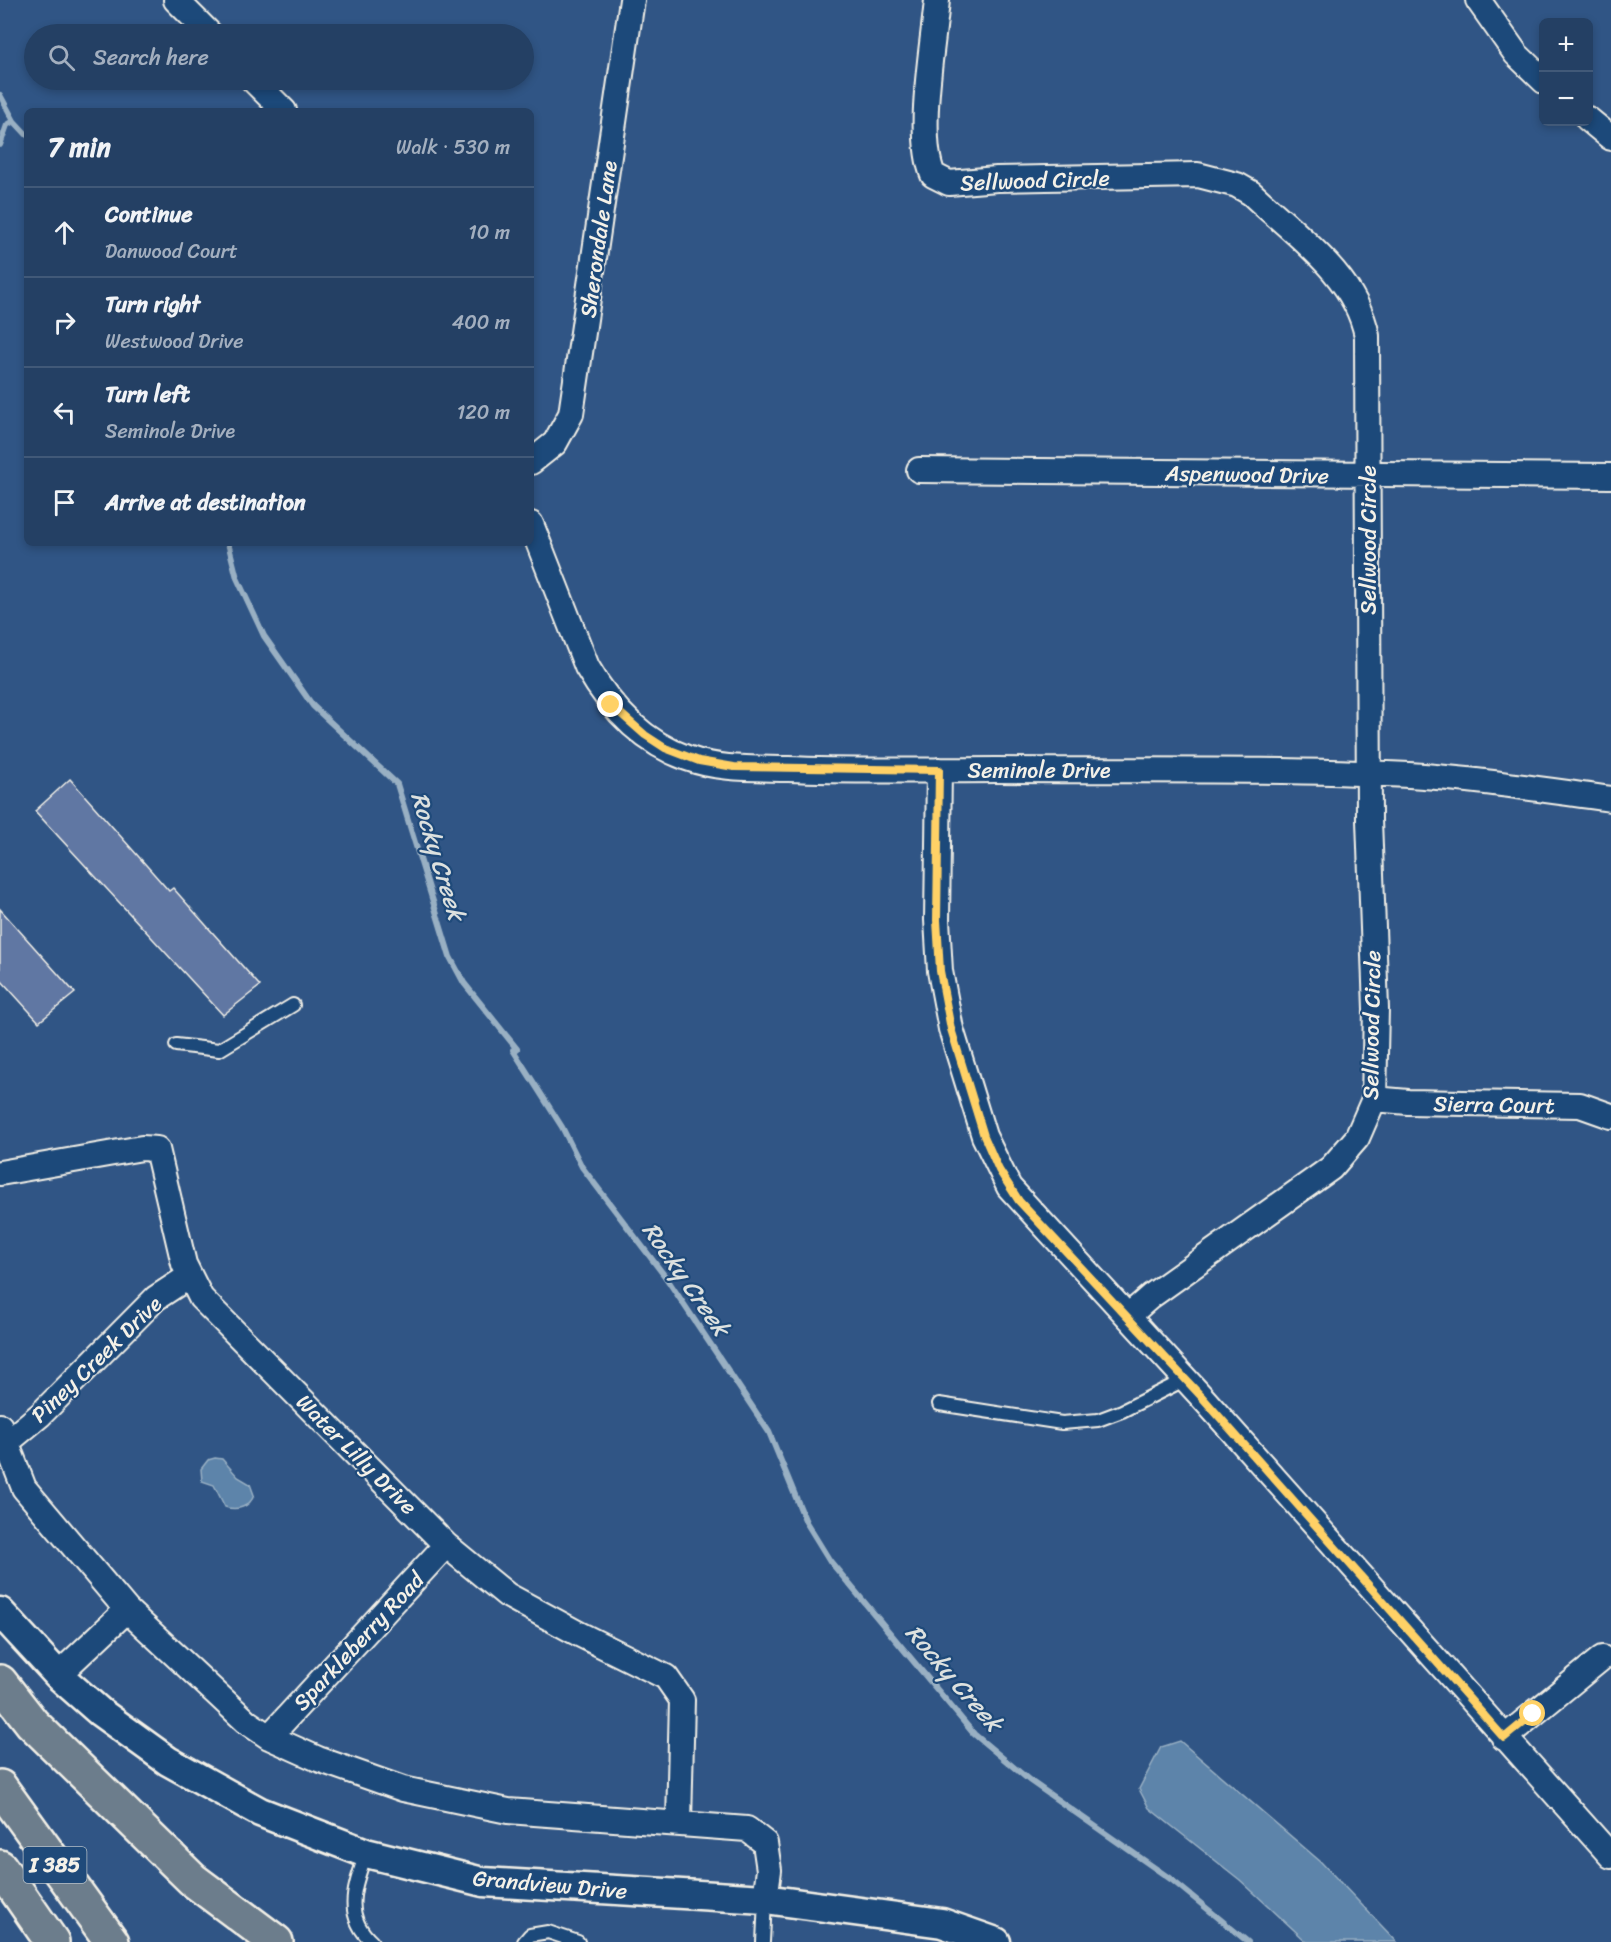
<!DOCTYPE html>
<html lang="en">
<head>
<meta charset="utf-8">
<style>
	body { margin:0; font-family:Sriracha,sans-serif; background:#2c476a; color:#f1f3f6 }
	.controls { position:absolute; right:18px; top:18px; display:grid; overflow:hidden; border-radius:9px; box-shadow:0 3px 9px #0003 }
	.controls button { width:54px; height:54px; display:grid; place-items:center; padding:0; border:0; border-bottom:2px solid #415978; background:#244064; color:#f1f3f6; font:30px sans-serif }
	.stop { position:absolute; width:18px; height:18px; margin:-14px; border:4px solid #ffd166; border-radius:50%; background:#fff }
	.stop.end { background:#ffd166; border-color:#fff; box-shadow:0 2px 6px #0008 }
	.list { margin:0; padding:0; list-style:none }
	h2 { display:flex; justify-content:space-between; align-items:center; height:78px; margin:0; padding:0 24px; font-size:26px }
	h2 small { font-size:20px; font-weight:400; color:#a3afbf }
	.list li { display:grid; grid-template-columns:39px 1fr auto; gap:18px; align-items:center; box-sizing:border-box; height:90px; padding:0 24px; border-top:2px solid #415978 }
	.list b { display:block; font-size:22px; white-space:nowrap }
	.list p { margin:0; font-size:20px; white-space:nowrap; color:#a3afbf }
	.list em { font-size:20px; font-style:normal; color:#a3afbf }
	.icon { flex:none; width:33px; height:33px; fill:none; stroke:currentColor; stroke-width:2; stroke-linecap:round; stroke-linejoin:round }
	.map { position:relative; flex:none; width:1611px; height:1942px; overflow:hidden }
	.search { position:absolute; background:#244064; box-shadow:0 3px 9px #0003; left:24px; top:24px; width:510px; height:66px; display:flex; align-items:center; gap:15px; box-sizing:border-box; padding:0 21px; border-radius:33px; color:#a3afbf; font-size:22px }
	.panel { position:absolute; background:#244064; box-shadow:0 3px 9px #0003; left:24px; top:108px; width:510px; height:438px; border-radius:9px }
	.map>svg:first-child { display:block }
	.water { fill:#5d84aa; stroke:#99b0c3; stroke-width:1.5 }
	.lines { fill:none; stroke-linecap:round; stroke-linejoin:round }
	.stream { stroke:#99b0c3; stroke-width:6 }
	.building { fill:#6177a3; stroke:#f4f1e8; stroke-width:1.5 }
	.service-casing { stroke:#f4f1e8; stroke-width:16 }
	.minor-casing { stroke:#f4f1e8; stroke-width:28 }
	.tertiary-casing { stroke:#f4f1e8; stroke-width:33 }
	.motorway-casing { stroke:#f4f1e8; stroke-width:38 }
	.service { stroke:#1f4a7a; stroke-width:12 }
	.minor { stroke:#1f4a7a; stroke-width:24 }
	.tertiary { stroke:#1f4a7a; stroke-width:28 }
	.motorway { stroke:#6c7d8c; stroke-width:33 }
	.route { stroke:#ffd166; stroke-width:8 }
	.labels { text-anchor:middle; stroke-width:4.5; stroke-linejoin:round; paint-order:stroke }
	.shield { fill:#1f4a7a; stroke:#b4bfc7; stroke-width:1.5 }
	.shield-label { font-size:21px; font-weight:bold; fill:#f4f1e8 }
	.street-label { font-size:22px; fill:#f4f1e8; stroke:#1f4a7a }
	.water-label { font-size:24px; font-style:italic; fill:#dde1df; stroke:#1f4a7a }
</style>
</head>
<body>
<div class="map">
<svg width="1611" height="1942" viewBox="0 0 1611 1942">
	<rect width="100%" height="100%" fill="#305585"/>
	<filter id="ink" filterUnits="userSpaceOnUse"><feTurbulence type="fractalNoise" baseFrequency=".0167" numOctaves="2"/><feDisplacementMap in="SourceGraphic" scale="12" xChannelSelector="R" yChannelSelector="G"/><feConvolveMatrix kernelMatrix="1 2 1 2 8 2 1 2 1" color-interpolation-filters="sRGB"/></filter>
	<g filter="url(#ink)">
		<path class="water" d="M215,1458L222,1459L238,1477L250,1484L254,1495C250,1507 237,1511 225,1507L214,1485L202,1481L201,1469L208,1460Z
			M1180,1741L1321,1862L1397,1942H1307L1240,1880L1149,1808L1139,1789L1161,1747Z"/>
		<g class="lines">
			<path class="stream" d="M0,95L14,121L27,135
				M0,145L7,125L14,121
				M228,543L237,578L264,636L313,706L397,784L450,957L464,983L517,1049L513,1050L562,1127L582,1167L667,1279L769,1432L806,1522L830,1561L974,1734L1029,1780L1172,1880L1248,1942"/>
		</g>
		<path class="building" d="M70,779L169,891L173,888L260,986L223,1015L35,811Z
			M0,909L75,993L39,1022L0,979Z"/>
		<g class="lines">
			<defs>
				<path id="service" d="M176,1045L219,1050L293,1005
					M939,1404L1062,1423L1098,1420L1122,1411L1186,1379
					M366,1853C355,1887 342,1914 372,1942
					M524,1942L530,1935L548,1932L578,1942
					M763,1942L765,1899"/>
				<path id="minor" d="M176,0L210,34
					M937,0C933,47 916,134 933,175L949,183L997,179L1198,175L1237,185L1251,193C1294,234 1355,274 1367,336L1369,820L1376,1009L1374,1099L1357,1138L1331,1168L1151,1296L1128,1316
					M1478,0L1516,54L1544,81
					M253,80L284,111
					M1588,119L1611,138
					M531,462L555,443L571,414L632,0
					M919,470L1611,476
					M531,524L587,667C610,707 642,742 687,758C719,770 755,768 788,769C858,772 927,770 997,770C1134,771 1272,768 1409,775C1477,779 1544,790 1611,799
					M939,770L937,920L940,971L951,1029L984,1136L1009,1187L1201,1396L1611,1856
					M1374,1099L1408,1102L1580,1105L1611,1116
					M0,1173L142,1148L157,1149L184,1264L201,1298L446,1545L507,1595L579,1634L666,1677L682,1700L679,1822
					M0,1426L24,1488L127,1610L247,1722L269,1737L318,1759L403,1789L508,1811L747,1829L765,1843L769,1870L765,1899
					M5,1444L40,1415L156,1298L188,1277
					M58,1675L127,1610
					M269,1737L446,1545
					M1504,1738L1602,1658"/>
				<path id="tertiary" d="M0,1612L58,1675L100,1712L168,1761L260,1812L366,1853L483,1882L765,1899L942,1923L996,1942"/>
				<path id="motorway" d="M0,1682L32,1723L193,1880L276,1942
					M0,1787L112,1942
					M0,1867L52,1942"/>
			</defs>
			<use href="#service" class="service-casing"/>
			<use href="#minor" class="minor-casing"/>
			<use href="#tertiary" class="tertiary-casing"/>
			<use href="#motorway" class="motorway-casing"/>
			<use href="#service" class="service"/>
			<use href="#minor" class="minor"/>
			<use href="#tertiary" class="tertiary"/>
			<use href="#motorway" class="motorway"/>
		</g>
	</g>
	<g class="lines" filter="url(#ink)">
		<path class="route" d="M611,705L645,735L665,748L699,761L734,767L939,770L937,920L940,971L951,1029L984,1136L999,1170L1019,1201L1201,1396L1504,1738L1533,1714"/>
	</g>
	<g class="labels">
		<rect class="shield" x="23.5" y="1847" width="63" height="36" rx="4.5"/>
		<g class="shield-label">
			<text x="55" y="1872">I 385</text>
		</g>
		<g class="street-label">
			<text transform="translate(1035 180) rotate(-2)" y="8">Sellwood Circle</text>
			<text transform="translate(598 239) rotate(-82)" y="8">Sherondale Lane</text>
			<text transform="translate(1247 474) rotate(1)" y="8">Aspenwood Drive</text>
			<text transform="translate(1368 540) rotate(-90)" y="8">Sellwood Circle</text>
			<text x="1039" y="778">Seminole Drive</text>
			<text transform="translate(1371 1025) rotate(-89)" y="8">Sellwood Circle</text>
			<text transform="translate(1494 1104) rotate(1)" y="8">Sierra Court</text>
			<text transform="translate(96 1359) rotate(-44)" y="8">Piney Creek Drive</text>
			<text transform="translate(357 1454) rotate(45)" y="8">Water Lilly Drive</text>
			<text transform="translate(358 1641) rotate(-47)" y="8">Sparkleberry Road</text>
			<text transform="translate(550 1884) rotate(5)" y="8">Grandview Drive</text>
		</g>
		<g class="water-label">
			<text transform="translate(438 856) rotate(73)" y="8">Rocky Creek</text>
			<text transform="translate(686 1279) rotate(55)" y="8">Rocky Creek</text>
			<text transform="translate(954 1678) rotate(49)" y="8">Rocky Creek</text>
		</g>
	</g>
</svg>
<div class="controls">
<button>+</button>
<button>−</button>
</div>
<div class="stop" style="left:1533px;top:1714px"></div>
<div class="stop end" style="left:611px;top:705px"></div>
<div class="search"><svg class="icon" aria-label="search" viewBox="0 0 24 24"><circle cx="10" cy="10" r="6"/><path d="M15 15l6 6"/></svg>Search here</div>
<section class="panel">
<h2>7 min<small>Walk · 530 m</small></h2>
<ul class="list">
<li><svg class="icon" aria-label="ahead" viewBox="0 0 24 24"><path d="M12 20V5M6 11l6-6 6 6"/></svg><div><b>Continue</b><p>Danwood Court</p></div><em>10 m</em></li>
<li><svg class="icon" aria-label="right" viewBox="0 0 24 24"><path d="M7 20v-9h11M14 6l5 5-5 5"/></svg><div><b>Turn right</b><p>Westwood Drive</p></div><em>400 m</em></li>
<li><svg class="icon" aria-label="left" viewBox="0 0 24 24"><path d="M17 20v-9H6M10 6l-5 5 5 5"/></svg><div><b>Turn left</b><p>Seminole Drive</p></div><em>120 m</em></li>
<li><svg class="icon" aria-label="arrive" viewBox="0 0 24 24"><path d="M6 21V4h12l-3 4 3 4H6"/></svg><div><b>Arrive at destination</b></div></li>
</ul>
</section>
</div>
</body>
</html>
